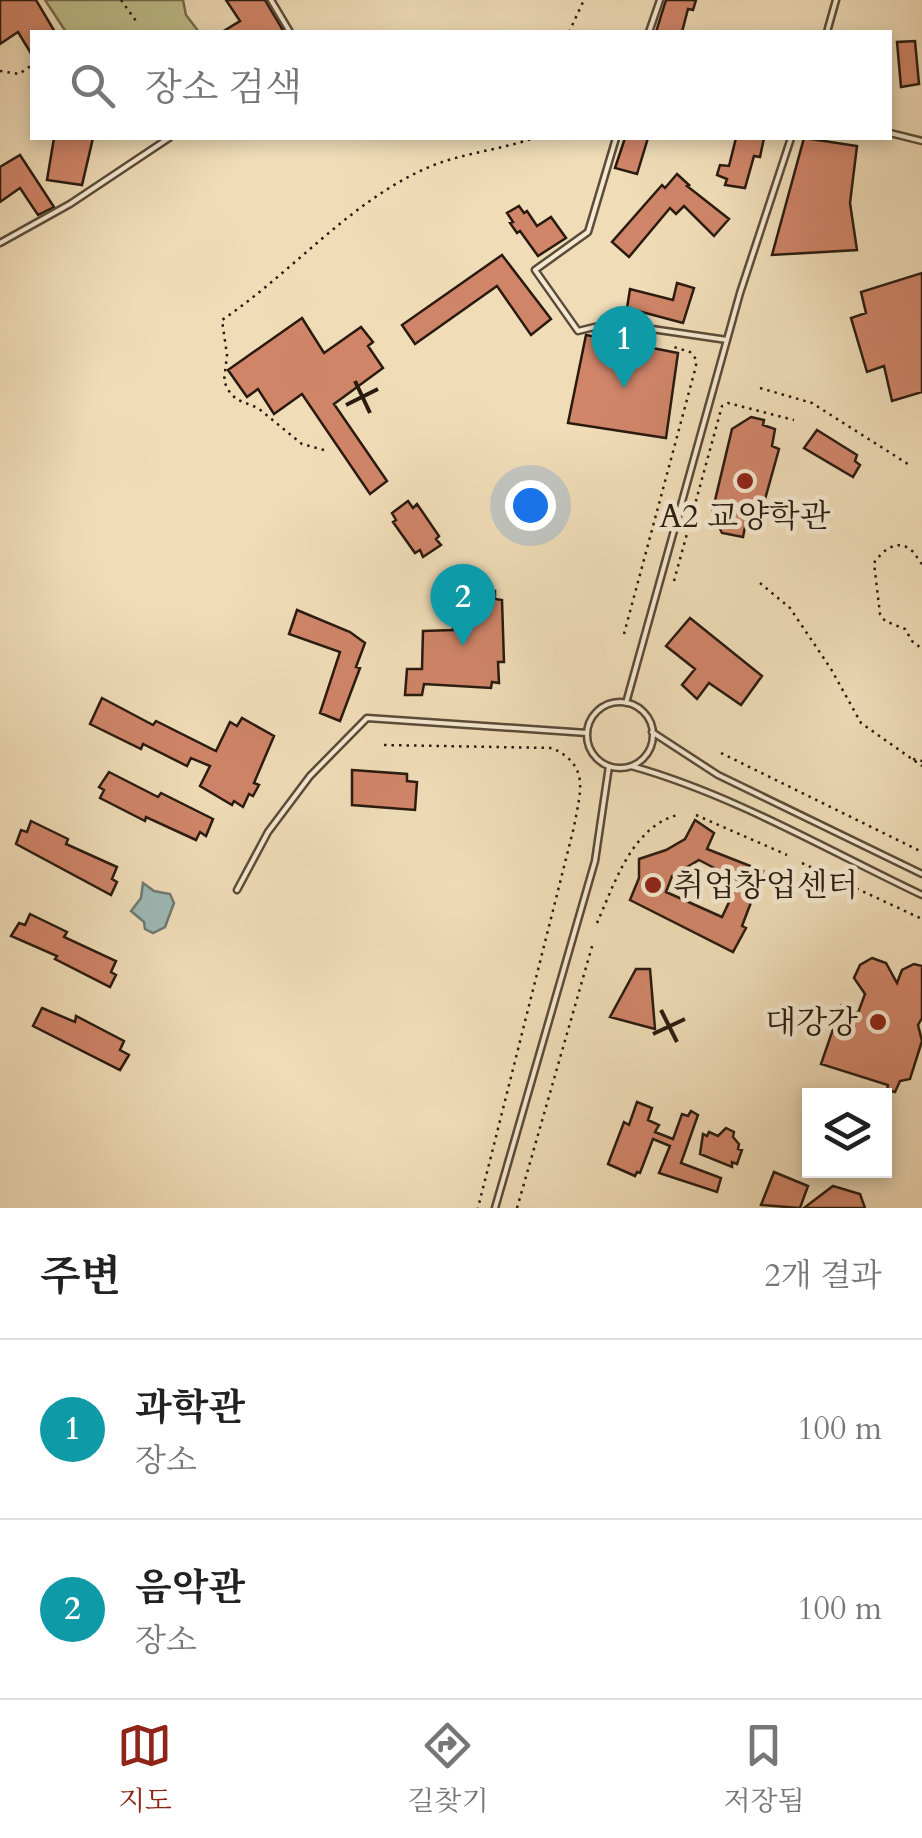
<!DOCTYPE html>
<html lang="ko">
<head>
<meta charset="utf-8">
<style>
	body { margin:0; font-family:Cardo,"Noto Serif KR",serif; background:#f6f6f6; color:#222 }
	.controls { position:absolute; right:30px; bottom:30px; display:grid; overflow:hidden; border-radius:0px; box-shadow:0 5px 15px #0003 }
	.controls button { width:90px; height:90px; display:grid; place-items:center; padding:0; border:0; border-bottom:2px solid #e0e0e0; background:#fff; color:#222; font:50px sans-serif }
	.you { position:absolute; left:530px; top:505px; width:35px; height:35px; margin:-25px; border:8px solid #fff; border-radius:50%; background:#1a73e8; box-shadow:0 0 0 15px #1a73e833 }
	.badge { display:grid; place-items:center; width:65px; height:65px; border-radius:50%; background:#8f2418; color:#fff; font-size:32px; font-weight:700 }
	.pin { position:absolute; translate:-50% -82px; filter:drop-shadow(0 2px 5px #0008) }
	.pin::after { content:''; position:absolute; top:52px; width:35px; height:30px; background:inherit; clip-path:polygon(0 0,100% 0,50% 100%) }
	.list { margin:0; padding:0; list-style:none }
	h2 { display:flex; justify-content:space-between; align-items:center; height:130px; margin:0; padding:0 40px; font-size:42px }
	h2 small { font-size:32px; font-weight:400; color:#767676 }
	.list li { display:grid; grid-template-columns:65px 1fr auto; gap:30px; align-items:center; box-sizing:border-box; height:180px; padding:0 40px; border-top:2px solid #e0e0e0 }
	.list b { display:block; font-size:38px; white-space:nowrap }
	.list p { margin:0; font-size:32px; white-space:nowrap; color:#767676 }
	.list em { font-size:32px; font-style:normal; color:#767676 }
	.icon { flex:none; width:55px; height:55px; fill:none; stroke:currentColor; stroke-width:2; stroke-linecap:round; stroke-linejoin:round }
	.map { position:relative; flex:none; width:922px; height:1208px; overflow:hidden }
	.search { position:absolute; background:#fff; box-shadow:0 5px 15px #0003; left:30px; right:30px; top:30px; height:110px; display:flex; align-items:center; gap:25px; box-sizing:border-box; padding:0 35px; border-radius:0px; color:#767676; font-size:38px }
	.sheet { height:490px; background:#fff }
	nav { display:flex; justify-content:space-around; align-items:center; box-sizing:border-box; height:140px; border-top:2px solid #e0e0e0; background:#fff; font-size:28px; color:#767676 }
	nav a { display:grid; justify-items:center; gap:5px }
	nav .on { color:#8f2418 }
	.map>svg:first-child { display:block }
	.green { fill:#bfbf8b; stroke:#746c4d; stroke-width:2.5 }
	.water { fill:#9dbab7; stroke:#6f7a74; stroke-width:2.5 }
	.building { fill:#d08569; stroke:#291a0f; stroke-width:2.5; fill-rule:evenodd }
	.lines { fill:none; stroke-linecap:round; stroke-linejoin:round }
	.lane-casing { stroke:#5b4b39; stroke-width:9 }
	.path { stroke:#291a0f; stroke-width:2.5; stroke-dasharray:2.5 5; stroke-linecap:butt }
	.lane { stroke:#f5e9d1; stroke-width:4 }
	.ticks { fill:none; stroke:#291a0f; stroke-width:4 }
	.poi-dot { fill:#8f2418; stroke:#f5e9d1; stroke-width:4 }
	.labels { text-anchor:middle; stroke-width:9; stroke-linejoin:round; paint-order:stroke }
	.poi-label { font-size:32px; fill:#291a0f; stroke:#f5e9d1 }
</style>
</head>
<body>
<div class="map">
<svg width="922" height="1208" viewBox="0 0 922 1208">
	<rect width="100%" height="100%" fill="#f0ddb8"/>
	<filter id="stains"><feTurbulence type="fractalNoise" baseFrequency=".002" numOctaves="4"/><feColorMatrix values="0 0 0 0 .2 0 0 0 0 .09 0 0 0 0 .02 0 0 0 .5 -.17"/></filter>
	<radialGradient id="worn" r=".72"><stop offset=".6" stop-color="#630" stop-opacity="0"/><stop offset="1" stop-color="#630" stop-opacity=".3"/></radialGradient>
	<path class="green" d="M45,0H183L186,15L199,32H66Z"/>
	<path class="water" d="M143,883L154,891L170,894L174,903L165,927L153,933L145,929L144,922L131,911L141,898Z"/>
	<path class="building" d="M0,0H36L55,32H32V55L18,32L0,44Z
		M226,0H265L284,32H222L240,21Z
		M666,0H696L693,10L688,9L682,32H656Z
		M915,41L919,84L901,87L897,42Z
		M54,138H93L82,185L47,180Z
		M625,138H648L637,174L615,168Z
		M736,138H764L760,157L754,156L745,188L725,185L727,179L717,175L720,165L729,166Z
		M804,138L857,146L850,203L857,250L772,255Z
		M20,155L54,207L38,215L20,188L0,202V167Z
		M677,174L689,185L687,186L729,219L714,236L684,206L676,214L670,208L629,257L612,242L662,185L665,188Z
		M519,206L524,213L527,211L537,226L551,217L566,238L538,256L520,231L517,233L510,223L513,222L507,213Z
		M502,255L551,319L531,335L497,286L415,344L402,325Z
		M922,273V392L892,401L884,366L867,372L851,318L866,313L861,292Z
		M677,283L694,288L683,323L627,308L630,289L673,300Z
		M302,318L324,353L361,327L373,342L368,346L383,368L334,404L387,481L370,494L302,394L274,414L258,389L247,397L228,370Z
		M586,335L678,353L666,438L568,423Z
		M751,417L764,420L763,425L775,429L772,446L779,449L759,521L747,517L743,537L722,533L712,513L732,429Z
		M817,430L857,455L855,461L860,465L853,477L804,448Z
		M408,501L413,508L417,504L439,536L436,539L441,545L423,557L420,550L415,553L393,522L396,520L392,513Z
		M454,588L495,591V599L502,600L504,662H498L499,683L492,682L491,688L424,684L422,695H405L407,669H422L423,631L453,630Z
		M297,610L350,632L365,643L356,667L360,668L340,721L320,713L340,652L289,634Z
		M690,618L762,676L741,705L709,683L697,699L682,685L695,669L666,646Z
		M102,698L153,725L156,721L216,751L230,722L237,726L242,718L274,736L254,783L259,785L253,796L249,794L243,807L234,801L232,805L200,786L210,766L191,758L187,766L143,744L141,749L90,724Z
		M352,770L407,774V781L417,782L415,810L352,805Z
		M109,772L158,797L161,793L213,819L206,836L200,832L196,840L146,817L145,821L100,798L104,790L99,787Z
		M695,820L714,833L707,849L763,871L742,926L746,928L733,952L630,900L639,878V859L666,850L685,839ZM699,860L739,881L722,917L666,892L672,876Z
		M31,821L68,839L66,844L117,867L112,879L117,882L111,895L16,844L21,830L27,832Z
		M30,914L67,932L64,937L116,961L111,972L116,975L110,987L55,959L57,956L11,936L19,923L25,925Z
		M872,958L886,963L897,983L902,970L914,964L922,966V1018L918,1025L922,1041L910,1079L900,1081L895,1092L887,1090L888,1085L821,1064L841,1006L858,1013L865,994L854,978L860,965Z
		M636,969H650L655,1029L610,1017Z
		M42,1008L75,1022L76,1016L124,1041L120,1050L129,1055L120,1070L33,1026Z
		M637,1102L652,1108L648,1120L659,1125L655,1132L673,1139L682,1114L688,1116L691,1111L698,1115L681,1163L721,1178L717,1192L659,1173L670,1146L653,1139L640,1173L637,1172L635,1176L608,1164L624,1122L629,1125Z
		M726,1128L734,1132L733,1137L739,1144L738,1149L742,1150L737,1164L732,1162V1167L700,1154L703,1134L707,1136L709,1132L718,1136Z
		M774,1172L808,1186L800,1208L761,1205Z
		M833,1186L860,1194L865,1208H804Z"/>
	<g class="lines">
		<defs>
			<path id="lane" d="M271,0L290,32
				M649,32L660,0
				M827,32L836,0
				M890,133L922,141
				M616,138L588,232L535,270L578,331L611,323L727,340
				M0,243L70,204L169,138
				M587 735a33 33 0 1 1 66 0a33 33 0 1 1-66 0Z
				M626,703L740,293L791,138
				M652,732L718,775L922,874
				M631,766C732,794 827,850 922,895
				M237,890L268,832L310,776L367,718L587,733
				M495,1208L595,861L609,766"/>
		</defs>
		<use href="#lane" class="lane-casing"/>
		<path class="path" d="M121,0L136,21
			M569,32L584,0
			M0,71L19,74L32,65
			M760,388L812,403L911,466
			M324,450L302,444L258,408L236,399L228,390L224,381L227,355L222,320C293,272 350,201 429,167C462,153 500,150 534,138
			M922,564C918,560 916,554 911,550C897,538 882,551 874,563L880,614L885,621L905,629L912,641L922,649
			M674,581L722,406L728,403L794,420
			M760,583L790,608L831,669L861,723L922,766
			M624,634L696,366V359L690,352L674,347
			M384,745L552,748C591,766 580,792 574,827L478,1208
			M721,753L922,852
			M913,759L922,761
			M696,815L787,855
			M802,863L922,919
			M597,923C614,885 632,826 678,815
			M517,1208L593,943"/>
		<use href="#lane" class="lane"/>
	</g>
	<path class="ticks" d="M355,381L370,413M346,405L378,389M661,1010L677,1042M653,1034L685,1019"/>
	<g class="poi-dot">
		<circle cx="745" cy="481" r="10"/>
		<circle cx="653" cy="885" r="10"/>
		<circle cx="878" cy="1022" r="10"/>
	</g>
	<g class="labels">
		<g class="poi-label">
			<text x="745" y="527">A2 교양학관</text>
			<text x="673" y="896" text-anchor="start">취업창업센터</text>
			<text x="858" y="1033" text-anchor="end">대강강</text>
		</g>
	</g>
	<rect width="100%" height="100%" filter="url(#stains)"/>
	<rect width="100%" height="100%" fill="url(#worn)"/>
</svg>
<div class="controls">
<button><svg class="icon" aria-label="layers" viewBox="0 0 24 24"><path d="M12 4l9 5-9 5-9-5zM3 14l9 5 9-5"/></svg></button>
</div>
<div class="you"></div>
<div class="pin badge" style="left:624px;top:388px;background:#0f9aa8">1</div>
<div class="pin badge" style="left:463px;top:646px;background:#0f9aa8">2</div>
<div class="search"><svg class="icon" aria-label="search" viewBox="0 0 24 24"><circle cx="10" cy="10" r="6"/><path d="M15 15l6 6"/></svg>장소 검색</div>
</div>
<section class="sheet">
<h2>주변<small>2개 결과</small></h2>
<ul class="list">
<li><span class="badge" style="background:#0f9aa8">1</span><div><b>과학관</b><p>장소</p></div><em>100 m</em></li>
<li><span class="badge" style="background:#0f9aa8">2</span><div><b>음악관</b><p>장소</p></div><em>100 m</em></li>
</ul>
</section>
<nav>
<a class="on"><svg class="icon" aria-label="map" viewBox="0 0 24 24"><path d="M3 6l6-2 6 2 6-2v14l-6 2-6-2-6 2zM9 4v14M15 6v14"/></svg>지도</a>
<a><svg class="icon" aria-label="directions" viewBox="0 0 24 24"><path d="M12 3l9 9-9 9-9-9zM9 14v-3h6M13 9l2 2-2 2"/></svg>길찾기</a>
<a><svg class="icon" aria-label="saved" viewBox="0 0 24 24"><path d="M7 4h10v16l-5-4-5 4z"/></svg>저장됨</a>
</nav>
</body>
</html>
